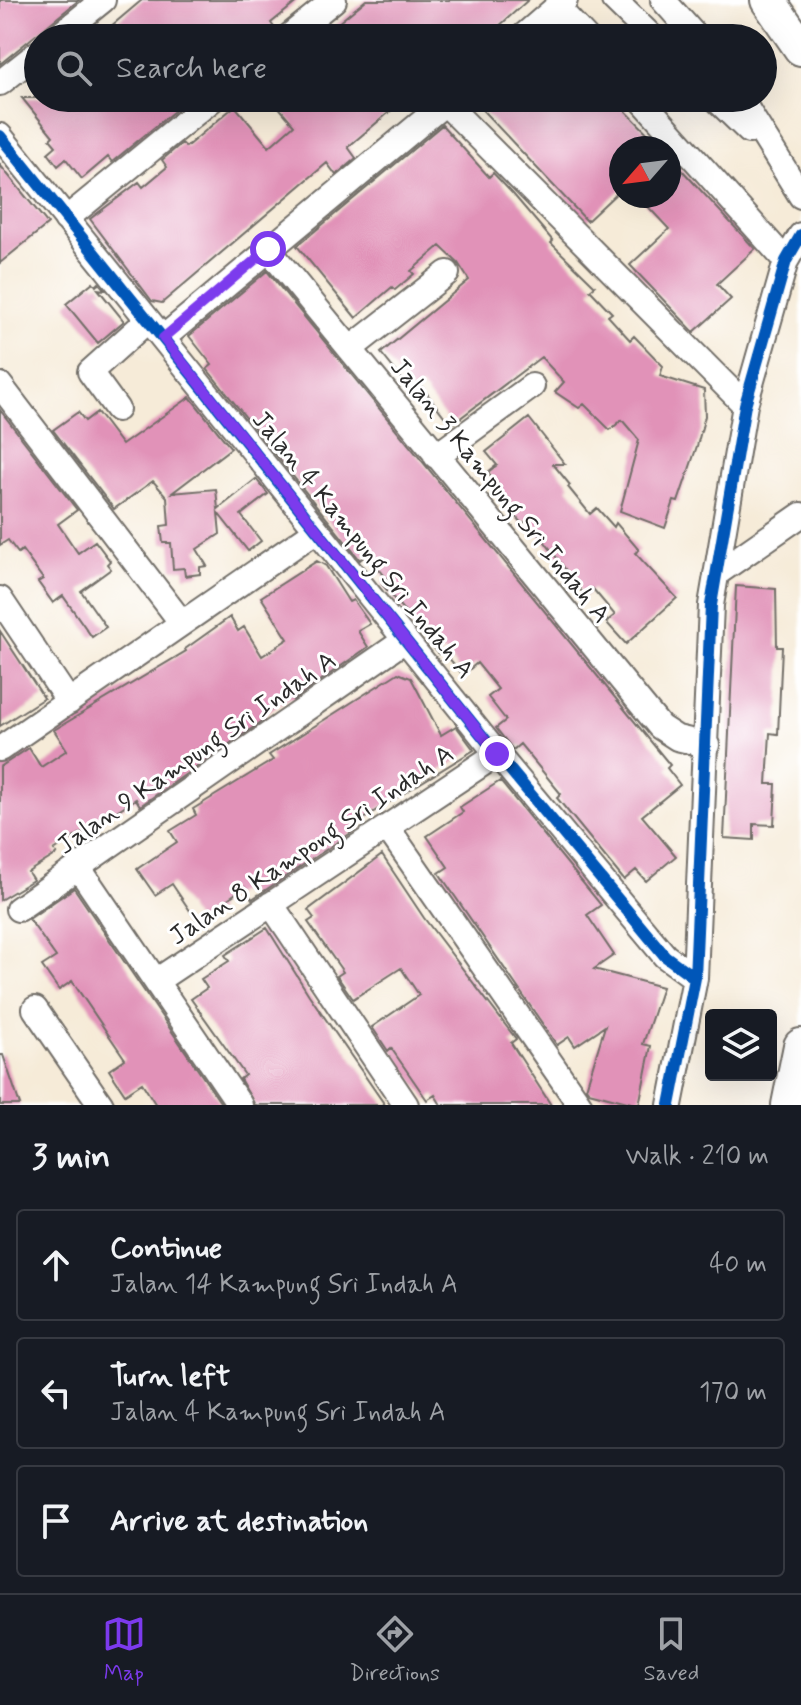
<!DOCTYPE html>
<html lang="en">
<head>
<meta charset="utf-8">
<style>
	body { margin:0; font-family:Mynerve,sans-serif; background:#20242c; color:#f1f3f6 }
	.controls { position:absolute; right:24px; bottom:24px; display:grid; overflow:hidden; border-radius:8px; box-shadow:0 8px 32px #0002 }
	.controls button { width:72px; height:72px; display:grid; place-items:center; padding:0; border:0; border-bottom:2px solid #363941; background:#171b24; color:#f1f3f6; font:40px sans-serif }
	.compass { position:absolute; left:609px; top:136px; width:72px; height:72px; border-radius:50%; background:#171b24; box-shadow:0 8px 32px #0002; rotate:242deg }
	.stop { position:absolute; width:24px; height:24px; margin:-18px; border:6px solid #7c3aed; border-radius:50%; background:#fff }
	.stop.end { background:#7c3aed; border-color:#fff; box-shadow:0 2px 8px #0008 }
	.list { margin:0; padding:0; list-style:none }
	h2 { display:flex; justify-content:space-between; align-items:center; height:104px; margin:0; padding:0 32px; font-size:34px }
	h2 small { font-size:26px; font-weight:400; color:#9ea1a6 }
	.list li { display:grid; grid-template-columns:52px 1fr auto; gap:24px; align-items:center; box-sizing:border-box; height:112px; margin:0 16px 16px; padding:0 16px; border:2px solid #363941; border-radius:8px }
	.list b { display:block; font-size:30px; white-space:nowrap }
	.list p { margin:0; font-size:26px; white-space:nowrap; color:#9ea1a6 }
	.list em { font-size:26px; font-style:normal; color:#9ea1a6 }
	.icon { flex:none; width:44px; height:44px; fill:none; stroke:currentColor; stroke-width:2; stroke-linecap:round; stroke-linejoin:round }
	.map { position:relative; flex:none; width:801px; height:1105px; overflow:hidden }
	.search { position:absolute; background:#171b24; box-shadow:0 8px 32px #0002; left:24px; right:24px; top:24px; height:88px; display:flex; align-items:center; gap:20px; box-sizing:border-box; padding:0 28px; border-radius:44px; color:#9ea1a6; font-size:30px }
	.sheet { height:488px; background:#171b24 }
	nav { display:flex; justify-content:space-around; align-items:center; box-sizing:border-box; height:112px; border-top:2px solid #363941; background:#171b24; font-size:22px; color:#9ea1a6 }
	nav a { display:grid; justify-items:center; gap:4px }
	nav .on { color:#7c3aed }
	.map>svg:first-child { display:block }
	.building { fill:#e192b8 }
	.lines { fill:none; stroke-linecap:round; stroke-linejoin:round }
	.minor-casing { stroke:#726e68; stroke-width:28 }
	.highway-casing { stroke:#726e68; stroke-width:38 }
	.minor { stroke:#fff; stroke-width:24 }
	.highway { stroke:#fff; stroke-width:34 }
	.cycleway-casing { stroke:#fff; stroke-width:17 }
	.cycleway { stroke:#0057b8; stroke-width:12 }
	.route { stroke:#7c3aed; stroke-width:10 }
	.labels { text-anchor:middle; stroke-width:6; stroke-linejoin:round; paint-order:stroke }
	.street-label { font-size:26px; fill:#2b2b2b; stroke:#fff }
</style>
</head>
<body>
<div class="map">
<svg width="801" height="1105" viewBox="0 0 801 1105">
	<rect width="100%" height="100%" fill="#fff"/>
	<filter id="ink" filterUnits="userSpaceOnUse"><feTurbulence type="fractalNoise" baseFrequency=".0125" numOctaves="2"/><feDisplacementMap in="SourceGraphic" scale="16" xChannelSelector="R" yChannelSelector="G"/><feConvolveMatrix kernelMatrix="1 2 1 2 8 2 1 2 1" color-interpolation-filters="sRGB"/></filter>
	<filter id="wash" filterUnits="userSpaceOnUse"><feTurbulence type="fractalNoise" baseFrequency=".006" numOctaves="4" result="noise"/><feDisplacementMap in="SourceGraphic" scale="32" xChannelSelector="R" yChannelSelector="G"/><feGaussianBlur stdDeviation="1.8" result="paint"/><feColorMatrix in="noise" values="0 0 0 0 0 0 0 0 0 0 0 0 0 0 0 0 0 1.4 0 .05"/><feComposite in="paint" operator="in"/></filter>
	<g filter="url(#wash)">
		<rect width="100%" height="100%" fill="#f6ebd8"/>
		<g id="blocks">
			<path class="building" d="M0,0H79L0,64Z
				M142,0H299L271,23L275,29L272,38H97Z
				M366,0H528L486,38H426L416,25L400,38H320Z
				M22,98H190L112,162L108,157L82,179L66,159L58,166L48,153L56,146L50,139L53,136Z
				M271,98H406L348,147L356,158L336,175L327,163L162,303L152,301L90,219L139,182L143,187L167,167L162,160L182,143L186,147L235,106L269,147L294,125Z
				M471,98H613L662,148H621V189L587,221Z
				M442,125L489,177L493,173L513,194L553,241L551,243L595,286L590,290L612,313L608,316L630,340L634,336L663,366L660,376L704,390L705,416L697,446L678,502L674,501L665,528L620,511L639,440L622,420L610,430L584,404L579,408L555,392L564,382L541,357L451,425L421,386L413,393L381,353L469,280L458,263L440,246L411,271L414,274L395,290L392,287L356,318L297,246Z
				M669,156L755,249L717,284L731,299L694,332L630,265L669,229L638,196H669Z
				M0,165L48,224L0,263Z
				M267,271L670,765L667,768L680,785L642,816L676,856L646,881L636,870L624,880L557,798L561,794L520,744L513,750L496,728L506,720L488,697L498,689L477,663L463,675L443,651L439,654L382,584L387,579L367,554L360,560L207,369L212,365L189,336Z
				M93,282L96,286L99,283L105,290L98,289L124,321L98,343L66,304Z
				M190,397L231,448L172,493L216,489L218,509L256,479L268,494L241,515L261,541L248,551L218,513L220,534L197,549L207,566L200,567V574L185,576L184,568L173,569L171,543H163L161,526L169,525L167,497L153,481L114,509L53,430L78,412L85,421L97,412L122,445Z
				M0,410L77,510L58,524L78,553L95,541L110,561L107,564L111,569L81,591L106,627L92,637L63,596L53,603L38,582L43,579L22,550L18,553L8,540L0,545Z
				M529,418L565,464H553L570,485L568,487L590,514L597,508L614,527L616,523L639,550L635,553L677,598L626,644L606,622L615,615L593,589L585,596L528,519L522,524L496,493L501,489L488,472L497,465L486,452Z
				M317,561L326,566L349,602L353,600L370,624L358,631L368,647L293,700L291,697L261,716L264,720L140,806L136,799L54,850L57,854L28,872L33,880L0,900V767L29,748L41,767L67,750L54,730L186,651L185,649L230,617L238,631L244,627L262,656L288,639L261,597Z
				M736,586L776,589L777,647H782L778,734L770,733L767,784H776L774,825L754,824V840L724,838Z
				M0,631L44,698L0,726Z
				M398,673L411,678L441,735L456,726L474,750L375,811L352,828L354,831L252,899L245,887L216,907L218,910L212,915L214,918L201,927L172,884L155,895L137,869L177,842L170,831L196,815L193,809L273,760L269,755Z
				M500,781L601,905L587,915L614,955L594,969L662,987L643,1044L651,1046L639,1105L589,1092L586,1088L605,1026L575,1046L569,1037L557,1045L439,873L448,867L427,836L463,812L460,807Z
				M382,855L424,918L516,1039L511,1043L551,1105H441L435,1095L427,1100L391,1048L388,1051L372,1027L419,995L401,968L353,999L337,976L343,972L308,922L314,918L308,910Z
				M74,888L222,1105H156L142,1083L125,1094L109,1070L125,1059L72,981L59,990L42,966L56,957L29,919Z
				M267,928L309,995L385,1105H255L240,1079L245,1075L191,999L207,988L201,979L229,961L225,955Z
				M0,1055H3L20,1105H0Z"/>
		</g>
	</g>
	<g filter="url(#ink)">
		<use href="#blocks" fill-opacity="0" stroke="#726e68" stroke-width="2"/>
		<g class="lines">
			<defs>
				<path id="minor" d="M614,0L653,38
					M663,0L697,38
					M557,7L586,38
					M56,38L103,0
					M287,38L334,0
					M521,38L565,0
					M0,83L38,53
					M640,98L786,261
					M715,98L749,131
					M740,98L801,196
					M445,103L745,405
					M0,136L497,754L665,956L695,978
					M66,219L214,98
					M268,249L660,727L677,738L707,745
					M163,338L451,98
					M350,349L447,273
					M0,385L182,623
					M117,409L90,372L148,320
					M436,456L532,386
					M716,574L801,515
					M0,599L69,702
					M0,749L317,530
					M387,827L580,1105
					M78,867L240,1105
					M271,904L406,1105
					M18,909L405,640
					M156,981L497,754
					M35,1009L101,1105
					M670,1105L695,978L711,605L745,405L786,261L801,235"/>
				<path id="highway" d="M768,0L801,48
					M789,1105L801,1046"/>
			</defs>
			<use href="#minor" class="minor-casing"/>
			<use href="#highway" class="highway-casing"/>
			<use href="#minor" class="minor"/>
			<use href="#highway" class="highway"/>
			<defs>
				<path id="cycleway" d="M0,136L497,754L665,956L695,978
					M670,1105L695,978L711,605L745,405L786,261L801,235"/>
			</defs>
			<use href="#cycleway" class="cycleway-casing"/>
			<use href="#cycleway" class="cycleway"/>
		</g>
	</g>
	<g class="lines" filter="url(#ink)">
		<path class="route" d="M268,249L163,338L497,754"/>
	</g>
	<g class="labels">
		<g class="street-label">
			<text transform="translate(501 490) rotate(51)" y="9">Jalan 3 Kampung Sri Indah A</text>
			<text transform="translate(364 544) rotate(51)" y="9">Jalan 4 Kampung Sri Indah A</text>
			<text transform="translate(196 752) rotate(-35)" y="9">Jalan 9 Kampung Sri Indah A</text>
			<text transform="translate(311 844) rotate(-34)" y="9">Jalan 8 Kampong Sri Indah A</text>
		</g>
	</g>
</svg>
<div class="controls">
<button><svg class="icon" aria-label="layers" viewBox="0 0 24 24"><path d="M12 4l9 5-9 5-9-5zM3 14l9 5 9-5"/></svg></button>
</div>
<svg class="compass" viewBox="-18 -18 36 36"><path d="M0-13l5 13h-10z" fill="#e53935"/><path d="M0 13l5-13h-10z" fill="#9ea1a6"/></svg>
<div class="stop" style="left:268px;top:249px"></div>
<div class="stop end" style="left:497px;top:754px"></div>
<div class="search"><svg class="icon" aria-label="search" viewBox="0 0 24 24"><circle cx="10" cy="10" r="6"/><path d="M15 15l6 6"/></svg>Search here</div>
</div>
<section class="sheet">
<h2>3 min<small>Walk · 210 m</small></h2>
<ul class="list">
<li><svg class="icon" aria-label="ahead" viewBox="0 0 24 24"><path d="M12 20V5M6 11l6-6 6 6"/></svg><div><b>Continue</b><p>Jalan 14 Kampung Sri Indah A</p></div><em>40 m</em></li>
<li><svg class="icon" aria-label="left" viewBox="0 0 24 24"><path d="M17 20v-9H6M10 6l-5 5 5 5"/></svg><div><b>Turn left</b><p>Jalan 4 Kampung Sri Indah A</p></div><em>170 m</em></li>
<li><svg class="icon" aria-label="arrive" viewBox="0 0 24 24"><path d="M6 21V4h12l-3 4 3 4H6"/></svg><div><b>Arrive at destination</b></div></li>
</ul>
</section>
<nav>
<a class="on"><svg class="icon" aria-label="map" viewBox="0 0 24 24"><path d="M3 6l6-2 6 2 6-2v14l-6 2-6-2-6 2zM9 4v14M15 6v14"/></svg>Map</a>
<a><svg class="icon" aria-label="directions" viewBox="0 0 24 24"><path d="M12 3l9 9-9 9-9-9zM9 14v-3h6M13 9l2 2-2 2"/></svg>Directions</a>
<a><svg class="icon" aria-label="saved" viewBox="0 0 24 24"><path d="M7 4h10v16l-5-4-5 4z"/></svg>Saved</a>
</nav>
</body>
</html>
